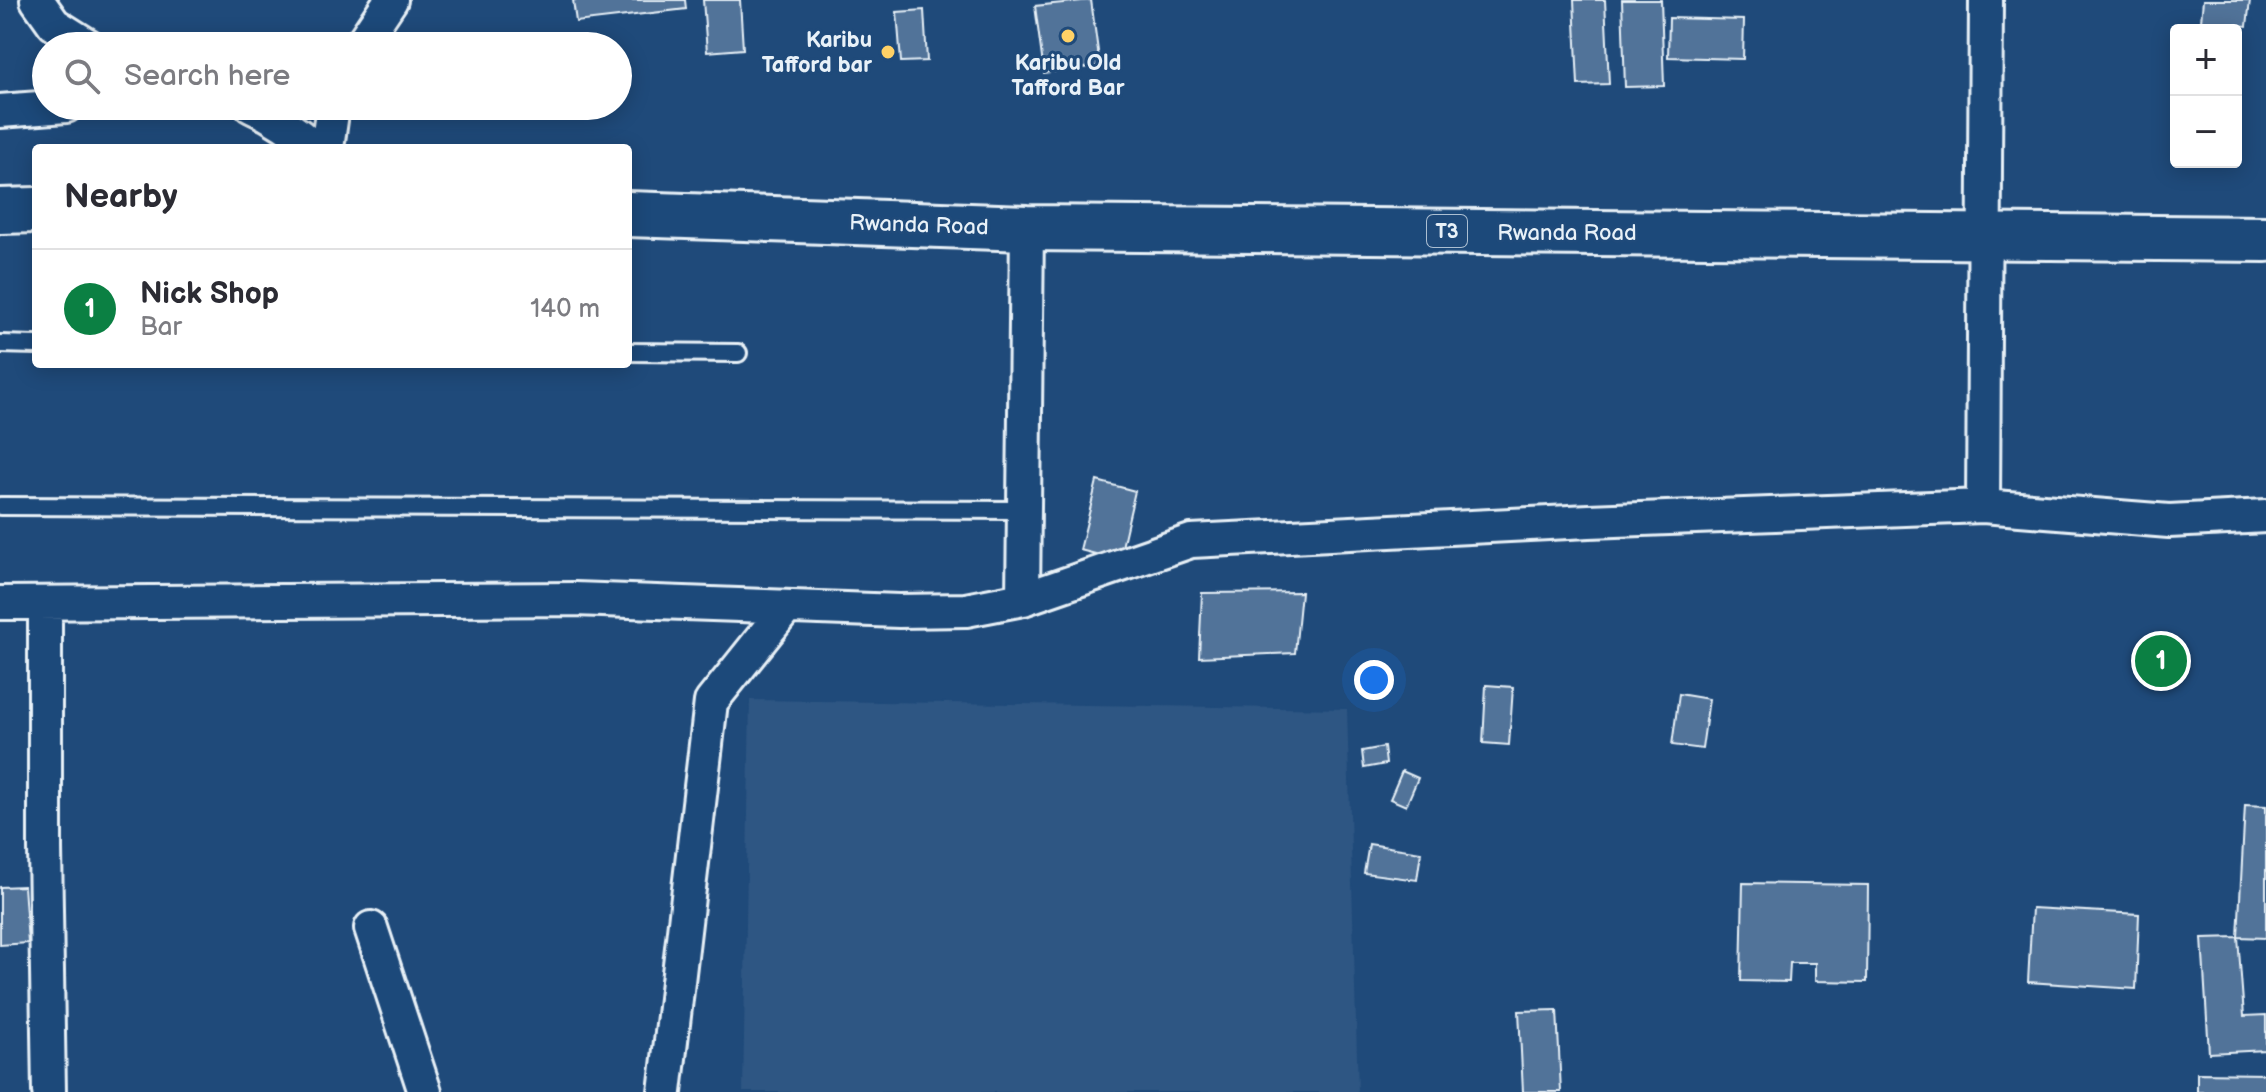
<!DOCTYPE html>
<html lang="en">
<head>
<meta charset="utf-8">
<style>
	body { margin:0; font-family:"Balsamiq Sans",sans-serif; background:#f7f7f7; color:#2b2b33 }
	.controls { position:absolute; right:24px; top:24px; display:grid; overflow:hidden; border-radius:8px; box-shadow:0 4px 20px #0003 }
	.controls button { width:72px; height:72px; display:grid; place-items:center; padding:0; border:0; border-bottom:2px solid #e1e1e2; background:#fff; color:#2b2b33; font:40px sans-serif }
	.you { position:absolute; left:1374px; top:680px; width:28px; height:28px; margin:-20px; border:6px solid #fff; border-radius:50%; background:#1a73e8; box-shadow:0 0 0 12px #1a73e833 }
	.badge { display:grid; place-items:center; width:52px; height:52px; border-radius:50%; background:#0b8043; color:#fff; font-size:26px; font-weight:700 }
	.pin { position:absolute; translate:-50% -50%; border:4px solid #fff; box-shadow:0 2px 8px #0006 }
	.list { margin:0; padding:0; list-style:none }
	h2 { display:flex; justify-content:space-between; align-items:center; height:104px; margin:0; padding:0 32px; font-size:34px }
	h2 small { font-size:26px; font-weight:400; color:#7c7c81 }
	.list li { display:grid; grid-template-columns:52px 1fr auto; gap:24px; align-items:center; box-sizing:border-box; height:120px; padding:0 32px; border-top:2px solid #e1e1e2 }
	.list b { display:block; font-size:30px; white-space:nowrap }
	.list p { margin:0; font-size:26px; white-space:nowrap; color:#7c7c81 }
	.list em { font-size:26px; font-style:normal; color:#7c7c81 }
	.icon { flex:none; width:44px; height:44px; fill:none; stroke:currentColor; stroke-width:2; stroke-linecap:round; stroke-linejoin:round }
	.map { position:relative; flex:none; width:2266px; height:1092px; overflow:hidden }
	.search { position:absolute; background:#fff; box-shadow:0 4px 20px #0003; left:32px; top:32px; width:600px; height:88px; display:flex; align-items:center; gap:20px; box-sizing:border-box; padding:0 28px; border-radius:44px; color:#7c7c81; font-size:30px }
	.panel { position:absolute; background:#fff; box-shadow:0 4px 20px #0003; left:32px; top:144px; width:600px; height:224px; border-radius:8px }
	.map>svg:first-child { display:block }
	.built { fill:#2e5683 }
	.building { fill:#517399; stroke:#e8f1f8; stroke-width:2 }
	.lines { fill:none; stroke-linecap:round; stroke-linejoin:round }
	.service-casing { stroke:#e8f1f8; stroke-width:22 }
	.minor-casing { stroke:#e8f1f8; stroke-width:38 }
	.trunk-casing { stroke:#e8f1f8; stroke-width:50 }
	.service { stroke:#1f4a7a; stroke-width:16 }
	.minor { stroke:#1f4a7a; stroke-width:32 }
	.trunk { stroke:#1f4a7a; stroke-width:44 }
	.poi-dot { fill:#ffd166; stroke:#1f4a7a; stroke-width:3 }
	.labels { text-anchor:middle; stroke-width:6; stroke-linejoin:round; paint-order:stroke }
	.shield { fill:#1f4a7a; stroke:#acbfd2; stroke-width:2 }
	.shield-label { font-size:20px; font-weight:bold; fill:#e8f1f8 }
	.poi-label { font-size:22px; font-weight:bold; fill:#e8f1f8; stroke:#1f4a7a; text-anchor:end }
	.street-label { font-size:22px; fill:#e8f1f8; stroke:#1f4a7a }
</style>
</head>
<body>
<div class="map">
<svg width="2266" height="1092" viewBox="0 0 2266 1092">
	<rect width="100%" height="100%" fill="#1f4a7a"/>
	<filter id="ink" filterUnits="userSpaceOnUse"><feTurbulence type="fractalNoise" baseFrequency=".0125" numOctaves="2"/><feDisplacementMap in="SourceGraphic" scale="16" xChannelSelector="R" yChannelSelector="G"/><feConvolveMatrix kernelMatrix="1 2 1 2 8 2 1 2 1" color-interpolation-filters="sRGB"/></filter>
	<g filter="url(#ink)">
		<path class="built" d="M750,700L1347,709L1358,1092H743Z"/>
		<path class="building" d="M573,0H685L686,9L576,22Z
			M703,0H740L743,49L707,52Z
			M1091,0L1100,66L1044,73L1035,6Z
			M1091,0L1100,66L1044,73L1035,6Z
			M1574,0H1605L1609,84L1578,85Z
			M1622,0H1661L1664,86L1625,87Z
			M2203,0H2250L2247,26L2201,21Z
			M924,10L927,61L901,62L897,12Z
			M924,10L927,61L901,62L897,12Z
			M1669,18L1744,20L1743,59L1668,57Z
			M1097,481L1135,491L1119,560L1080,550Z
			M1301,592L1295,653L1199,657L1202,593Z
			M1486,685L1513,687L1509,745L1483,743Z
			M1679,694L1709,699L1702,749L1672,745Z
			M1384,747L1386,764L1364,768L1362,751Z
			M1402,771L1418,778L1406,806L1390,799Z
			M2245,805L2266,806V938L2238,937Z
			M1369,844L1421,852L1417,880L1364,873Z
			M1743,883L1868,885L1867,982L1815,981V963H1790L1789,982L1741,981Z
			M24,886L28,943L0,945V887Z
			M2032,908L2139,914L2136,989L2028,982Z
			M2238,937L2244,1016L2266,1015V1050L2209,1053L2202,938Z
			M1557,1010L1561,1092H1523L1519,1011Z
			M2197,1073L2266,1074V1092H2197Z"/>
		<g class="lines">
			<defs>
				<path id="service" d="M0,344L36,345
					M628,352L738,353
					M0,506L1024,510"/>
				<path id="minor" d="M37,0L54,24L89,46
					M360,46L391,0
					M251,106C275,117 295,131 314,148
					M0,111L66,106
					M327,148L333,106
					M1983,506L1986,0
					M1023,599L1027,228
					M0,603L575,599L899,611L966,610L1023,599L1191,541L1589,521L1983,506L2169,521L2266,516
					M45,603V849L49,1092
					M371,928L425,1092
					M665,1092L711,702L787,607"/>
				<path id="trunk" d="M0,211L36,210
					M628,214L1027,228L2266,239"/>
			</defs>
			<use href="#service" class="service-casing"/>
			<use href="#minor" class="minor-casing"/>
			<use href="#trunk" class="trunk-casing"/>
			<use href="#service" class="service"/>
			<use href="#minor" class="minor"/>
			<use href="#trunk" class="trunk"/>
		</g>
	</g>
	<g class="poi-dot">
		<circle cx="1068" cy="36" r="8"/>
		<circle cx="888" cy="52" r="8"/>
	</g>
	<g class="labels">
		<rect class="shield" x="1427" y="215" width="40" height="32" rx="6"/>
		<g class="shield-label">
			<text x="1447" y="238">T3</text>
		</g>
		<g class="poi-label">
			<text x="872" y="47">Karibu<tspan x="872" dy="25">Tafford bar</tspan></text>
			<text x="1068" y="70" text-anchor="middle">Karibu Old<tspan x="1068" dy="25">Tafford Bar</tspan></text>
		</g>
		<g class="street-label">
			<text transform="translate(919 224) rotate(2)" y="8">Rwanda Road</text>
			<text x="1567" y="240">Rwanda Road</text>
		</g>
	</g>
</svg>
<div class="controls">
<button>+</button>
<button>−</button>
</div>
<div class="you"></div>
<div class="pin badge" style="left:2161px;top:661px">1</div>
<div class="search"><svg class="icon" aria-label="search" viewBox="0 0 24 24"><circle cx="10" cy="10" r="6"/><path d="M15 15l6 6"/></svg>Search here</div>
<section class="panel">
<h2>Nearby<small></small></h2>
<ul class="list">
<li><span class="badge">1</span><div><b>Nick Shop</b><p>Bar</p></div><em>140 m</em></li>
</ul>
</section>
</div>
</body>
</html>
